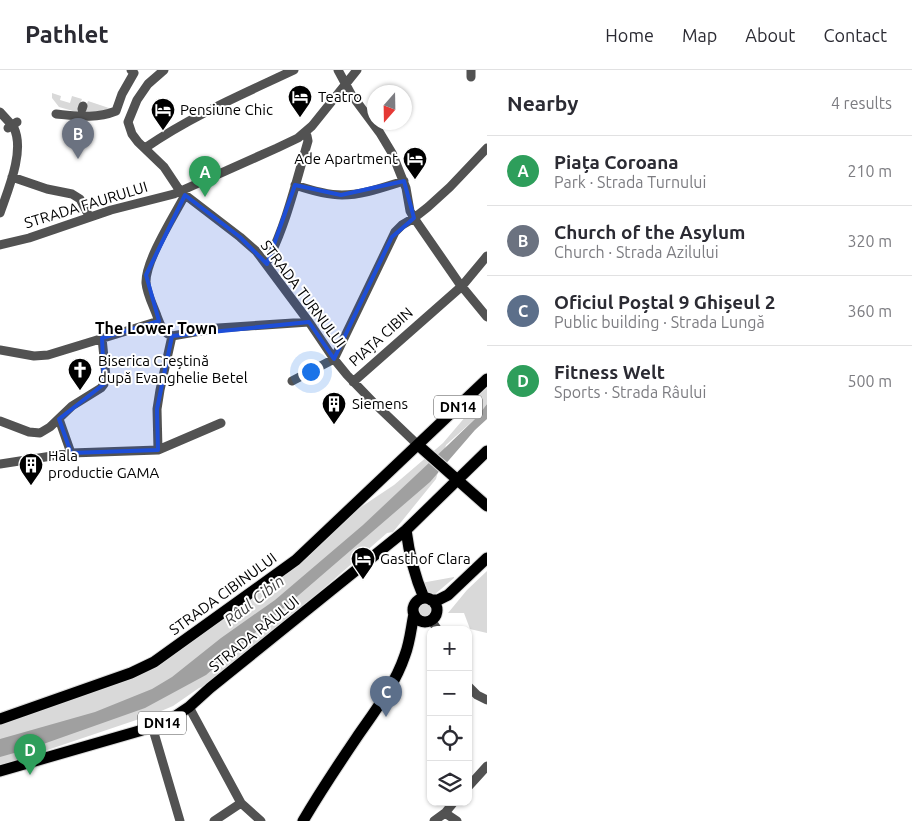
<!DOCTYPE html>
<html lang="en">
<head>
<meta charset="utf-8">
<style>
	body { margin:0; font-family:Ubuntu,sans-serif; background:#f2f2f3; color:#2b2b33 }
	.controls { position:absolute; right:15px; bottom:15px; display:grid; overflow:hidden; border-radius:10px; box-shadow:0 1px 4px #0004 }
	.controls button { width:45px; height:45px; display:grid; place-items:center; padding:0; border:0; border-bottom:1px solid #e1e1e2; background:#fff; color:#2b2b33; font:25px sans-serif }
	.compass { position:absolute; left:367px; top:15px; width:45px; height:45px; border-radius:50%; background:#fff; box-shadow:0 1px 4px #0004; rotate:200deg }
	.you { position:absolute; left:310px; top:301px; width:18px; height:18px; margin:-12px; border:4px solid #fff; border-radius:50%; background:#1a73e8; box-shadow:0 0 0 8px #1a73e833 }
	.badge { display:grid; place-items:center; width:32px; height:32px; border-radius:50%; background:#0b8043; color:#fff; font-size:16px; font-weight:700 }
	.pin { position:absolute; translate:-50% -41px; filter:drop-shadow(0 1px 2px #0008) }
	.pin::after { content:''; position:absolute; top:26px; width:18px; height:15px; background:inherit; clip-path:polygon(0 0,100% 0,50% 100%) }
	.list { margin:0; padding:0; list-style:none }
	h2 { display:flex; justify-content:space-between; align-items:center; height:65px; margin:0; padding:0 20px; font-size:21px }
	h2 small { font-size:16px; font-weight:400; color:#7c7c81 }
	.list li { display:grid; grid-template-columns:32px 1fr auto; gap:15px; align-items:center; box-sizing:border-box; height:70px; padding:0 20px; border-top:1px solid #e1e1e2 }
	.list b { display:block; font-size:19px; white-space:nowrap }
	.list p { margin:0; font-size:16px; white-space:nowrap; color:#7c7c81 }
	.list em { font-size:16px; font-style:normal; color:#7c7c81 }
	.icon { flex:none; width:28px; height:28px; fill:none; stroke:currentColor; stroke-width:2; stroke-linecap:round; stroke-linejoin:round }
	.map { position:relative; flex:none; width:487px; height:751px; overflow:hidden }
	header { display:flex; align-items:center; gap:30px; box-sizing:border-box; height:70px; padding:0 25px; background:#fff; border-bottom:1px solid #e1e1e2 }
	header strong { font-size:24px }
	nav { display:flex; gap:28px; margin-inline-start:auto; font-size:18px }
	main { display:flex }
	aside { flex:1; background:#fff }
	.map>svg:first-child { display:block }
	.green { fill:#d9d9d9 }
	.water { fill:#a0a0a0 }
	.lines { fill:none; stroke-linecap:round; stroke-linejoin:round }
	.major-casing { stroke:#dbdbdb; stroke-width:13 }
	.minor { stroke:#525252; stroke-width:9 }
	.major { stroke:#000; stroke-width:11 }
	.minor-bridge { stroke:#525252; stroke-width:9 }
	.marked { fill:#1d4ed8; fill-opacity:0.2; stroke:#1d4ed8; stroke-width:4; stroke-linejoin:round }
	.labels { text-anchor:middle; stroke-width:4; stroke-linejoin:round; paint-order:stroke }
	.shield { fill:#fff; stroke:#4c4c4c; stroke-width:1 }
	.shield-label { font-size:14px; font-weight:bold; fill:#000 }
	.poi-label { font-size:15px; fill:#000; stroke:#fff; text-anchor:start }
	.street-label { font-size:15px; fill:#000; stroke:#fff }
	.neighbourhood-label { font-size:16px; font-weight:bold; fill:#000; stroke:#fff }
	.water-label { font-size:16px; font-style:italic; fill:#414141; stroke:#fff }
</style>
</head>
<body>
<header>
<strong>Pathlet</strong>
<nav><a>Home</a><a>Map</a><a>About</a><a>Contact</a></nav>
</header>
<main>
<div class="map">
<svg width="487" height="751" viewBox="0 0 487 751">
	<rect width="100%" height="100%" fill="#fff"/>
	<path class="green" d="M52,23L61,26L60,30L70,33L72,26L82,29L80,34L86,36L88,31L115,40L87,45L59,37L52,28Z
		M487,318V334L476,348L446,375L436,409L393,462L387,463L292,546L212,613L199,618L173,636L154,644L0,696V649L145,597L297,490L361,437L394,415L443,373L478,332L480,324Z
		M487,501V563L470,559L464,543H448L467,520Z
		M454,507V508L434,525H427L421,513Z
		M419 540a7 7 0 1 1 14 0a7 7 0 1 1-14 0Z"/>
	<path class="water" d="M487,334V349L475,360L430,412L206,605L145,638L32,678L0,687V669L95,642L152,619L172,607L221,568L275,530L363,455L448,375L476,348Z"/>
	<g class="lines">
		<defs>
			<path id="major" d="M418,375L487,436
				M406,460C409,483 415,507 424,528
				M413 540a12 12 0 1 1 24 0a12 12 0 1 1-24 0Z
				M431,530H438L448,525L487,488
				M0,649L131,603L154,592L296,490L487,309
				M0,701L139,661L168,651L189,637L210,618L406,460L487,381
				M303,751C320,722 338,695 357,667C375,641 395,615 405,585C410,572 411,558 414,544"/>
		</defs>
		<use href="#major" class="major-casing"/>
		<path class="minor" d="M164,0L148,14L137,30L128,52L132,64L138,72L164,97L180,121L240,167L256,181L309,252L334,289L347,305L374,333L418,375
			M338,0L351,24L380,63L392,83L406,118L410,141L414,148L459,213L487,247
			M471,0V7
			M82,39L83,36
			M0,42L10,53
			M56,44C77,46 96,49 116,41L122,24L134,3L131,0
			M145,78C191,46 243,24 294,0
			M12,107L47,119L72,124L80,129L89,146
			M295,115C310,120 326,125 342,125C363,125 384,117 404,111
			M0,143C8,120 25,81 14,58
			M0,175L29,168L111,140L174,124L277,78L298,68L312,56L357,0
			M266,194C286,156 296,112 308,71L307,66L304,63
			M172,266C163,263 160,254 157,246C153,235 147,224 146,213C145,191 174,146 185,125
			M172,266L218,258L309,252
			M0,280L34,286L48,285L159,251
			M292,311L334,289L395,162L402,155L414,148L428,137L450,117L487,78
			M353,312L462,216L487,186
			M59,349L71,383
			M0,351L29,362L40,363L50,357L72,336L101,318L104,314L106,307L102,268
			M158,380L157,339L160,320L172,266
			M0,394L71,383L158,380L221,353
			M431,550L438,560
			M468,616L477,625L487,630
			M189,637L241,733L261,751
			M152,656L180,751
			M468,717L487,696
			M445,743L457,751
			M214,751L241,733
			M434,751L445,743L454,732"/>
		<use href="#major" class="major"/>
		<path class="minor-bridge" d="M8,58L17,52"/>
	</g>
	<path class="marked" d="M404,111L414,148L392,167L334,289L309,252L172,266L157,339L158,380L71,383L59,349L104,314L102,268L159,251L146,205L185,125L240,167L267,194L295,115L341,125Z"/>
	<defs>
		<symbol id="hotel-pin" viewBox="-11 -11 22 30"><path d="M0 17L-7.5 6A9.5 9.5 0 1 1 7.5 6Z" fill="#000" stroke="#fff"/><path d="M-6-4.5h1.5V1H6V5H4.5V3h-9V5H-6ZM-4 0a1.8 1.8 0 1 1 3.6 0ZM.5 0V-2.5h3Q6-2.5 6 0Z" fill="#fff"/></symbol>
		<symbol id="church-pin" viewBox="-11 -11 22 30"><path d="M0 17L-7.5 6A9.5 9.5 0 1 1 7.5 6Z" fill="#000" stroke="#fff"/><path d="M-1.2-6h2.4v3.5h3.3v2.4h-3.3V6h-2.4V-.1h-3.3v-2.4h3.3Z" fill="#fff"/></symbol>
		<symbol id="building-pin" viewBox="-11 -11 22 30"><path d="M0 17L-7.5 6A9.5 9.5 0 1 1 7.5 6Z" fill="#000" stroke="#fff"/><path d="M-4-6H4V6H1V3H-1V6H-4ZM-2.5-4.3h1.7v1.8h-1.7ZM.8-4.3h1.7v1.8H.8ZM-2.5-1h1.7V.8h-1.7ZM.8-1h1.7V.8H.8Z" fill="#fff"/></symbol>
	</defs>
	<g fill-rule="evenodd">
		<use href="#hotel-pin" x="286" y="13" width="28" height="38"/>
		<use href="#hotel-pin" x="149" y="26" width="28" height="38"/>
		<use href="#hotel-pin" x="401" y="75" width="28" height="38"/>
		<use href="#church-pin" x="66" y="286" width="28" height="38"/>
		<use href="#building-pin" x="320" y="320" width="28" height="38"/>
		<use href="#building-pin" x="17" y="381" width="28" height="38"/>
		<use href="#hotel-pin" x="349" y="475" width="28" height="38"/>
	</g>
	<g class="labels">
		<g class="shield">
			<rect x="434" y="325.5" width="48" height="23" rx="4"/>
			<rect x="138" y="641.5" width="48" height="23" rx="4"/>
		</g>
		<g class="shield-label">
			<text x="458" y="342">DN14</text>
			<text x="162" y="658">DN14</text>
		</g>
		<g class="poi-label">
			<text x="318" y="32">Teatro</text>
			<text x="180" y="45">Pensiune Chic</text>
			<text x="398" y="94" text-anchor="end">Ade Apartment</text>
			<text x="98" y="296">Biserica Creștină<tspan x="98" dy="17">după Evanghelie Betel</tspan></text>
			<text x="352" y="339">Siemens</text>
			<text x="48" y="391">Hala<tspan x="48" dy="17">productie GAMA</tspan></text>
			<text x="380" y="494">Gasthof Clara</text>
		</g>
		<g class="street-label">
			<text transform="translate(86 135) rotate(-17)" y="5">STRADA FAURULUI</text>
			<text transform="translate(303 224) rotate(53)" y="5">STRADA TURNULUI</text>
			<text transform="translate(381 267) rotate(-42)" y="5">PIAȚA CIBIN</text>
			<text transform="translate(223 524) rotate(-36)" y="5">STRADA CIBINULUI</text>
			<text transform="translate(254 564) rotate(-39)" y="5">STRADA RÂULUI</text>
		</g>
		<g class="neighbourhood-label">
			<text x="156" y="264">The Lower Town</text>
		</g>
		<g class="water-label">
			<text transform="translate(254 530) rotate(-38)" y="6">Râul Cibin</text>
		</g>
	</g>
</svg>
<div class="controls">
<button>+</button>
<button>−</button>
<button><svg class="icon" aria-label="locate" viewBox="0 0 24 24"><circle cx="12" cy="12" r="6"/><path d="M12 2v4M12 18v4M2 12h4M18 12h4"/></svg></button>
<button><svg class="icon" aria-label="layers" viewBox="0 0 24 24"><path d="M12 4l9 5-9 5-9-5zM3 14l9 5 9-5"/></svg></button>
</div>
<svg class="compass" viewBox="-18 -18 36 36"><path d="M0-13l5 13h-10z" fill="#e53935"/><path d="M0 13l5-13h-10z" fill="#7c7c81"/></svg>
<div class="you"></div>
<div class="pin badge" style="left:205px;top:127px;background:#2e9e5b">A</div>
<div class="pin badge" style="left:78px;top:89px;background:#6b7280">B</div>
<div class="pin badge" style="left:386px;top:647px;background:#5c6f8a">C</div>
<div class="pin badge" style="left:30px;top:705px;background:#2e9e5b">D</div>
</div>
<aside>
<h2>Nearby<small>4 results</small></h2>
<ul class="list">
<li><span class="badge" style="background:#2e9e5b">A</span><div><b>Piața Coroana</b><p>Park · Strada Turnului</p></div><em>210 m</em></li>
<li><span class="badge" style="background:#6b7280">B</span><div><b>Church of the Asylum</b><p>Church · Strada Azilului</p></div><em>320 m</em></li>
<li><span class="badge" style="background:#5c6f8a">C</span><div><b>Oficiul Poștal 9 Ghișeul 2</b><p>Public building · Strada Lungă</p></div><em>360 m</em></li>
<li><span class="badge" style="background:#2e9e5b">D</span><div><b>Fitness Welt</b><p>Sports · Strada Râului</p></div><em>500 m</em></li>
</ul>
</aside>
</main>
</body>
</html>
